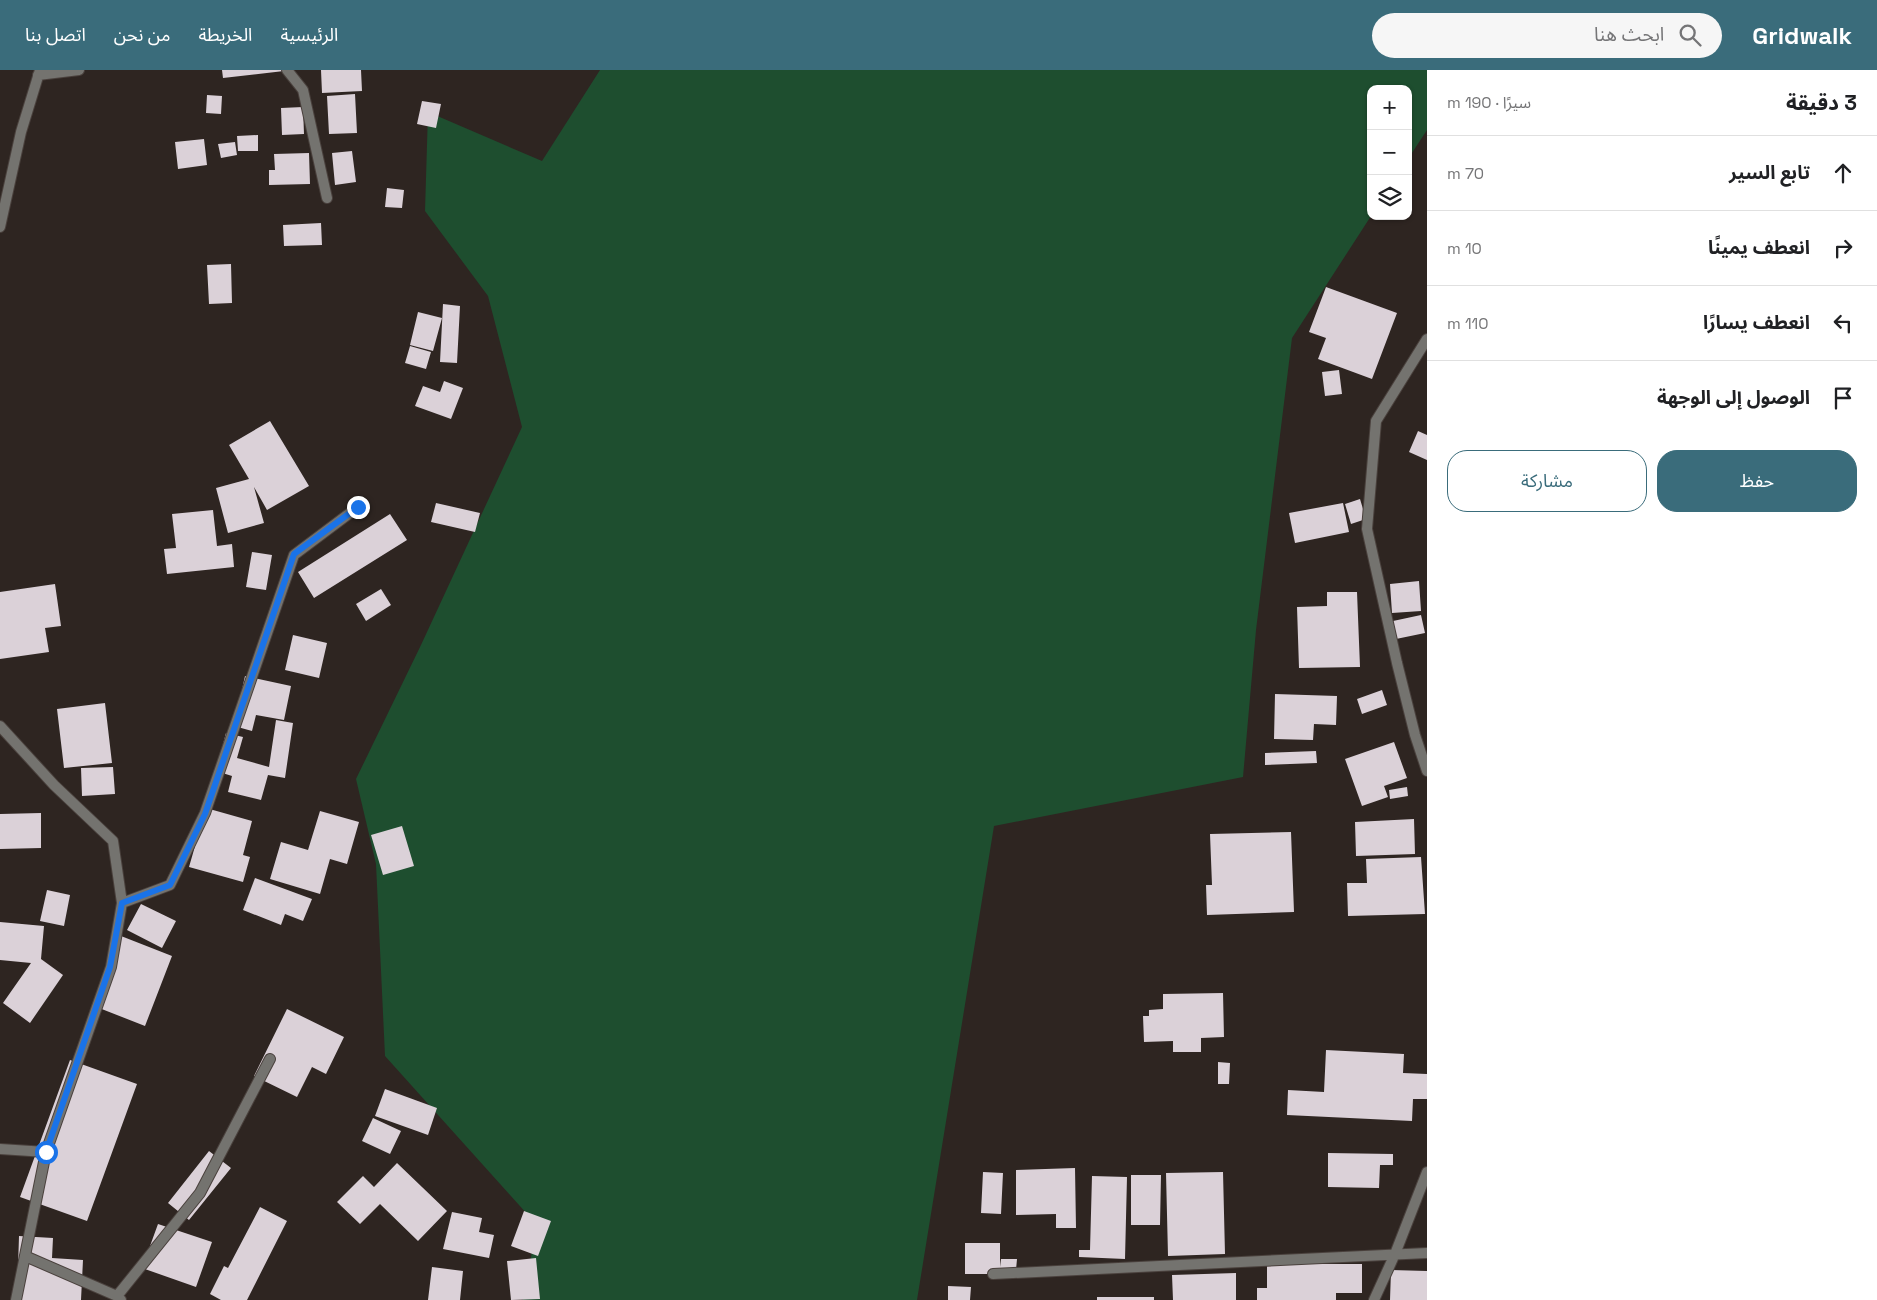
<!DOCTYPE html>
<html lang="ar">
<head>
<meta charset="utf-8">
<style>
	body { margin:0; font-family:"Space Grotesk","Noto Sans Arabic",sans-serif; background:#f6f6f6; color:#202124; direction:rtl }
	.controls { position:absolute; right:15px; top:15px; display:grid; overflow:hidden; border-radius:10px; box-shadow:0 1px 4px #0004 }
	.controls button { width:45px; height:45px; display:grid; place-items:center; padding:0; border:0; border-bottom:1px solid #e0e0e0; background:#fff; color:#202124; font:25px sans-serif }
	.stop { position:absolute; width:15px; height:15px; margin:-11px; border:4px solid #1a73e8; border-radius:50%; background:#fff }
	.stop.end { background:#1a73e8; border-color:#fff; box-shadow:0 1px 5px #0008 }
	.list { margin:0; padding:0; list-style:none }
	h2 { display:flex; justify-content:space-between; align-items:center; height:65px; margin:0; padding:0 20px; font-size:21px }
	h2 small { font-size:16px; font-weight:400; color:#757577 }
	.list li { display:grid; grid-template-columns:32px 1fr auto; gap:15px; align-items:center; box-sizing:border-box; height:75px; padding:0 20px; border-top:1px solid #e0e0e0 }
	.list b { display:block; font-size:19px; white-space:nowrap }
	.list em { font-size:16px; font-style:normal; color:#757577 }
	.actions { display:flex; gap:10px; padding:15px 20px }
	.actions a { flex:1; padding:11px 0; border:1px solid #3a6c7b; border-radius:20px; text-align:center; font-size:18px; color:#3a6c7b }
	.actions .main { background:#3a6c7b; color:#fff }
	.icon { flex:none; width:28px; height:28px; fill:none; stroke:currentColor; stroke-width:2; stroke-linecap:round; stroke-linejoin:round }
	.map { position:relative; flex:none; width:1427px; height:1230px; overflow:hidden; direction:ltr }
	header { display:flex; align-items:center; gap:30px; box-sizing:border-box; height:70px; padding:0 25px; background:#3a6c7b; color:#fff }
	header strong { font-size:24px }
	nav { display:flex; gap:28px; margin-inline-start:auto; font-size:18px }
	.search { width:350px; height:45px; background:#f6f6f6; display:flex; align-items:center; gap:12px; box-sizing:border-box; padding:0 18px; border-radius:28px; color:#757577; font-size:19px }
	main { display:flex }
	aside { flex:1; background:#fff }
	.map>svg:first-child { display:block }
	.green { fill:#1e4e2f }
	.building { fill:#dbd1d8 }
	.lines { fill:none; stroke-linecap:round; stroke-linejoin:round }
	.minor-casing { stroke:#4a413d; stroke-width:12 }
	.minor { stroke:#74736f; stroke-width:10 }
	.route { stroke:#1a73e8; stroke-width:6 }
</style>
</head>
<body>
<header>
<strong>Gridwalk</strong>
<div class="search"><svg class="icon" aria-label="search" viewBox="0 0 24 24"><circle cx="10" cy="10" r="6"/><path d="M15 15l6 6"/></svg>ابحث هنا</div>
<nav><a>الرئيسية</a><a>الخريطة</a><a>من نحن</a><a>اتصل بنا</a></nav>
</header>
<main>
<aside>
<h2>3 دقيقة<small>سيرًا · 190 m</small></h2>
<ul class="list">
<li><svg class="icon" aria-label="ahead" viewBox="0 0 24 24"><path d="M12 20V5M6 11l6-6 6 6"/></svg><div><b>تابع السير</b></div><em>70 m</em></li>
<li><svg class="icon" aria-label="right" viewBox="0 0 24 24"><path d="M7 20v-9h11M14 6l5 5-5 5"/></svg><div><b>انعطف يمينًا</b></div><em>10 m</em></li>
<li><svg class="icon" aria-label="left" viewBox="0 0 24 24"><path d="M17 20v-9H6M10 6l-5 5 5 5"/></svg><div><b>انعطف يسارًا</b></div><em>110 m</em></li>
<li><svg class="icon" aria-label="arrive" viewBox="0 0 24 24"><path d="M6 21V4h12l-3 4 3 4H6"/></svg><div><b>الوصول إلى الوجهة</b></div></li>
</ul>
<div class="actions"><a class="main">حفظ</a><a>مشاركة</a></div>
</aside>
<div class="map">
<svg width="1427" height="1230" viewBox="0 0 1427 1230">
	<rect width="100%" height="100%" fill="#2e2521"/>
	<path class="green" d="M600,0H1427V60L1408,89V19H1371V146L1292,268L1256,560L1243,707L994,756L917,1230H523L537,1155L385,986L376,794L356,709L421,575L522,357L488,226L425,141L428,42L542,91Z"/>
	<path class="building" d="M222,0H284V1L223,8Z
		M321,0H361L362,21L322,23Z
		M355,24L357,63L329,64L327,26Z
		M207,25L222,26L221,44L206,43Z
		M422,31L441,34L436,58L417,54Z
		M303,37L304,64L282,65L281,38Z
		M258,65V81H238L237,66Z
		M204,69L207,95L178,99L175,72Z
		M235,72L237,85L221,88L218,74Z
		M352,81L356,112L335,115L332,83Z
		M309,83L310,114L269,115V100H275L274,84Z
		M387,118L404,120L402,138L385,137Z
		M321,153L322,175L284,176L283,155Z
		M231,194L232,233L209,234L207,195Z
		M1326,217L1397,243L1372,309L1318,289L1326,268L1309,262Z
		M443,234L460,236L457,293L440,292Z
		M418,242L442,248L433,281L410,275Z
		M410,276L431,282L426,299L405,293Z
		M1339,300L1342,324L1325,326L1322,302Z
		M444,311L463,318L451,349L415,336L423,316L440,322Z
		M270,351L309,416L267,440L254,417L264,453L228,463L216,418L249,409L229,375Z
		M1418,361L1427,365V390L1409,382Z
		M1360,429L1366,449L1351,454L1345,434Z
		M436,433L480,443L475,462L431,452Z
		M1343,433L1349,462L1295,473L1289,443Z
		M213,440L217,476L232,474L234,497L167,504L164,479L176,478L172,444Z
		M390,444L407,470L314,528L298,502Z
		M252,482L272,485L266,520L246,517Z
		M1419,511L1421,541L1392,543L1390,514Z
		M55,514L61,556L45,558L49,582L0,589V522Z
		M381,519L391,535L366,551L356,534Z
		M1327,522H1357L1360,597L1299,598L1297,537L1327,536Z
		M1421,545L1425,563L1396,569L1393,551Z
		M293,565L327,573L319,608L285,600Z
		M245,606L291,616L284,650L256,645L252,661L234,656Z
		M1382,620L1387,635L1362,644L1357,629Z
		M1275,624L1337,626L1336,655L1314,654L1313,670L1274,669Z
		M105,633L112,693L64,698L57,639Z
		M276,650L293,653L285,708L268,705L261,730L228,722L232,706L216,701L226,663L243,667L237,688L269,697Z
		M1394,672L1407,708L1384,716L1388,727L1362,736L1345,689Z
		M1316,681L1317,693L1265,695V683Z
		M113,697L115,724L82,726L81,698Z
		M1407,717L1408,726L1390,729L1389,720Z
		M206,738L252,751L243,785L250,787L243,812L189,797Z
		M320,741L359,752L347,794L330,789L320,824L270,809L281,772L308,780Z
		M41,743V778L0,779V744Z
		M1414,749L1415,784L1356,786L1355,752Z
		M402,756L414,796L383,805L371,765Z
		M1291,762L1294,842L1207,845L1206,815H1212L1210,764Z
		M1421,787L1425,844L1348,846L1347,813H1367L1366,789Z
		M255,808L312,829L303,851L285,844L281,855L243,840Z
		M47,820L70,825L64,856L40,851Z
		M141,834L176,851L162,878L127,860Z
		M0,852L44,856L41,889L63,905L30,953L3,933L31,893L0,890Z
		M121,866L172,886L145,956L94,936Z
		M1223,923L1224,967L1201,968V982H1173V971L1144,972L1143,946H1149V940L1163,939V924Z
		M287,939L344,967L326,1004L312,997L297,1027L254,1006Z
		M1326,980L1404,984L1403,1003L1427,1004V1029H1413L1412,1051L1287,1045L1288,1020L1324,1022Z
		M70,990L137,1014L87,1151L20,1127Z
		M1218,992L1230,993L1229,1014H1218Z
		M385,1019L437,1038L428,1065L375,1046Z
		M373,1048L401,1061L390,1084L362,1071Z
		M209,1081L231,1098L189,1150L168,1133Z
		M1328,1083L1393,1084V1095H1380L1379,1118L1328,1117Z
		M397,1093L447,1141L418,1171L380,1134L360,1154L337,1132L363,1106L374,1117Z
		M1075,1098L1076,1158H1056V1144L1016,1145V1100Z
		M983,1102L1003,1103L1001,1144L981,1143Z
		M1223,1102L1225,1184L1168,1186L1166,1103Z
		M1131,1105H1161L1160,1155H1131Z
		M1092,1106L1127,1107L1125,1189L1079,1187V1180H1090Z
		M260,1137L287,1151L247,1230H221L210,1224L224,1196L228,1198Z
		M524,1141L551,1151L538,1186L511,1176Z
		M452,1142L482,1148L479,1162L494,1165L489,1188L443,1179Z
		M158,1154L212,1172L196,1217L142,1198Z
		M19,1166L53,1168L52,1188L83,1190L81,1230H17Z
		M965,1173H1000V1197L1001,1189H1017L1016,1200L1000,1204H965Z
		M536,1188L540,1229L511,1230L507,1191Z
		M1267,1194H1362V1223H1336V1230H1257V1218H1267Z
		M432,1197L463,1201L460,1230H428Z
		M1391,1200L1427,1201V1230H1390Z
		M1236,1203V1230H1173L1172,1205Z
		M948,1216L971,1217L970,1230H948Z
		M1097,1227H1154V1230H1097Z"/>
	<g class="lines">
		<defs>
			<path id="minor" d="M287,0L303,20L327,128
				M38,5L79,0
				M0,157L21,62L40,0
				M1427,269L1376,351L1367,459L1397,593L1415,665L1427,701
				M0,656L54,715L113,771L122,833L111,897L46,1082L16,1230
				M122,833L170,815L205,743L294,485L358,437
				M0,1079L46,1082
				M25,1186L117,1226L121,1230
				M993,1204L1427,1183
				M117,1226L200,1123L270,989
				M1374,1230L1395,1184L1427,1102"/>
		</defs>
		<use href="#minor" class="minor-casing"/>
		<use href="#minor" class="minor"/>
	</g>
	<g class="lines">
		<path class="route" d="M46,1082L110,897L122,833L170,815L205,744L294,484L358,437"/>
	</g>
</svg>
<div class="controls">
<button>+</button>
<button>−</button>
<button><svg class="icon" aria-label="layers" viewBox="0 0 24 24"><path d="M12 4l9 5-9 5-9-5zM3 14l9 5 9-5"/></svg></button>
</div>
<div class="stop" style="left:46px;top:1082px"></div>
<div class="stop end" style="left:358px;top:437px"></div>
</div>
</main>
</body>
</html>
